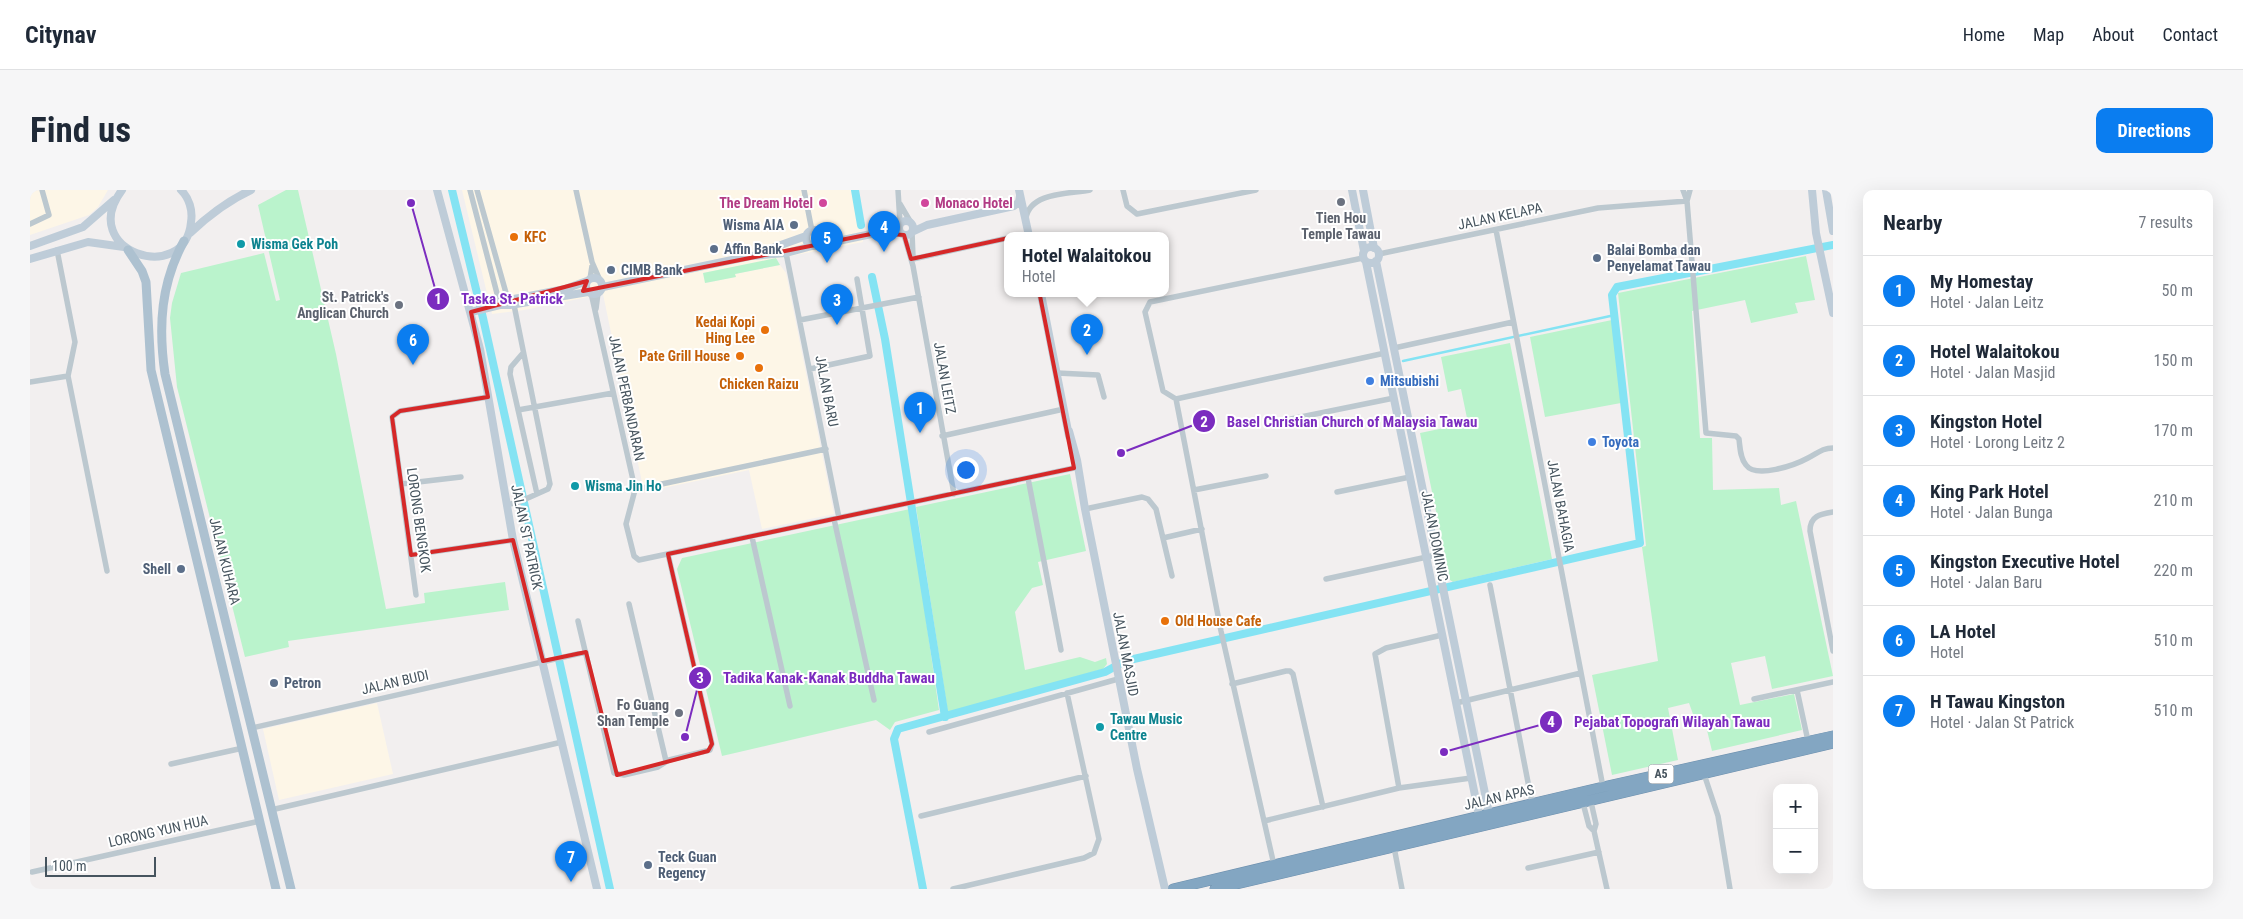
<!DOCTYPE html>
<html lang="en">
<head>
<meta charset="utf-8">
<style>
	body { margin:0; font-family:"Roboto Condensed",sans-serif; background:#f6f6f7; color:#1f2937 }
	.controls { position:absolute; right:15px; bottom:15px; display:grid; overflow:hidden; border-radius:10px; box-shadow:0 5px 20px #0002 }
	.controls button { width:45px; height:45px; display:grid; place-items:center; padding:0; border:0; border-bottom:1px solid #e0e1e3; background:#fff; color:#1f2937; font:25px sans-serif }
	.scale { position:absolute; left:15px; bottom:12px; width:111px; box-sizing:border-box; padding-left:5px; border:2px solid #46545e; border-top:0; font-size:14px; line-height:18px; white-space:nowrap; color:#46545e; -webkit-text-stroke:4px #fff; paint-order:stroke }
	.you { position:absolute; left:935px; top:279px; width:18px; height:18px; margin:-12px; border:4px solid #fff; border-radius:50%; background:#1a73e8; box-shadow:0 0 0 8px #1a73e833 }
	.badge { display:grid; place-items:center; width:32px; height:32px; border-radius:50%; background:#0a7df0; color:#fff; font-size:16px; font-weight:700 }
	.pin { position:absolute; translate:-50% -41px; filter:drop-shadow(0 1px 2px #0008) }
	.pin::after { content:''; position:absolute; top:26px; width:18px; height:15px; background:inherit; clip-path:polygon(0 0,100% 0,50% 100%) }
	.popup { position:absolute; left:974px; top:42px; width:165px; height:65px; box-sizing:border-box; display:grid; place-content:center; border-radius:10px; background:#fff; filter:drop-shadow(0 1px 4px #0005); font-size:16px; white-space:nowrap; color:#747a83 }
	.popup b { font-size:19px; color:#1f2937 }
	.popup::after { content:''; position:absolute; left:50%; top:100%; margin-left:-10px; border:10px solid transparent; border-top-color:#fff }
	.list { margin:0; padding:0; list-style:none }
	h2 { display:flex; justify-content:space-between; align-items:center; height:65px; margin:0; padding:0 20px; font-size:21px }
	h2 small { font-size:16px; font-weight:400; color:#747a83 }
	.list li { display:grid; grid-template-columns:32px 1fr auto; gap:15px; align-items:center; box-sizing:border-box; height:70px; padding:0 20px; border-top:1px solid #e0e1e3 }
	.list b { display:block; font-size:19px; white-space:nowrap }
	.list p { margin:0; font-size:16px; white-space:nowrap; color:#747a83 }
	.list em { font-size:16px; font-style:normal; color:#747a83 }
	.map { position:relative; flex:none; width:1803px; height:699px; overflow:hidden; border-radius:10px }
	header { display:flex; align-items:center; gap:30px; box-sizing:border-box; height:70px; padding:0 25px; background:#fff; border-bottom:1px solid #e0e1e3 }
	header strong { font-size:24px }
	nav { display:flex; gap:28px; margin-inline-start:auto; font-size:18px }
	.intro { display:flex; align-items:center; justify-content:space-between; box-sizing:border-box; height:120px; padding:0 30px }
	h1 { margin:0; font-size:35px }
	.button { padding:12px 22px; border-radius:10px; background:#0a7df0; color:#fff; font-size:18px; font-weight:700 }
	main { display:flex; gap:30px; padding:0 30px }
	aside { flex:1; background:#fff; border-radius:10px; box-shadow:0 5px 20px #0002 }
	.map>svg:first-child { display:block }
	.commercial { fill:#fdf6e7 }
	.green { fill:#baf3cc }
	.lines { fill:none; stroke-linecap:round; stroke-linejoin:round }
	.stream { stroke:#84e3f3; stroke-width:2.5 }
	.canal { stroke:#84e3f3; stroke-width:8 }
	.highway-casing { stroke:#6e90ae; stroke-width:11 }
	.street { stroke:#bcc8cf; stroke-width:5.5 }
	.secondary { stroke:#beccd8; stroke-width:8 }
	.primary { stroke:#adc1d0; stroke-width:9 }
	.highway { stroke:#83a6c2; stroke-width:10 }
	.marked { fill:none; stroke:#d62828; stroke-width:4; stroke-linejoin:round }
	.worship-dot { fill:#6b7280; stroke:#fff; stroke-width:2 }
	.hotel-dot { fill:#d1479c; stroke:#fff; stroke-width:2 }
	.service-dot { fill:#5c6f8a; stroke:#fff; stroke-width:2 }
	.food-dot { fill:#e8710a; stroke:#fff; stroke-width:2 }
	.culture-dot { fill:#0f9aa8; stroke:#fff; stroke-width:2 }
	.shop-dot { fill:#3f7fe0; stroke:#fff; stroke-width:2 }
	.labels { text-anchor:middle; stroke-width:4; stroke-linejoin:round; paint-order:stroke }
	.shield { fill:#fff; stroke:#7e878e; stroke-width:1 }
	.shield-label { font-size:12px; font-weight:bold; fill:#46545e }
	.hotel-label { font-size:14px; font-weight:bold; fill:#b23c85; stroke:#fff; text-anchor:end }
	.street-label { font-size:14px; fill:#46545e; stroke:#fff }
	.worship-label { font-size:14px; font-weight:bold; fill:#5b616d; stroke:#fff; text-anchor:end }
	.service-label { font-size:14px; font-weight:bold; fill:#4e5e75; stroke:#fff; text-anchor:start }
	.food-label { font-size:14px; font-weight:bold; fill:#c56008; stroke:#fff; text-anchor:start }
	.culture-label { font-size:14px; font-weight:bold; fill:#0d838f; stroke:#fff; text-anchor:start }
	.shop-label { font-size:14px; font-weight:bold; fill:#366cbe; stroke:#fff; text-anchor:start }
	.leader { fill:none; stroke:#7b2cbf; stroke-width:2 }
	.callout-dot { fill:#7b2cbf; stroke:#fff; stroke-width:2 }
	.mark-label { font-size:15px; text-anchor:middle; font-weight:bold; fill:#fff }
	.callout-label { font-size:15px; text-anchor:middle; font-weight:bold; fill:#7b2cbf; stroke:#fff; stroke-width:4; stroke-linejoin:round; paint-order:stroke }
</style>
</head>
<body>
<header>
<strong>Citynav</strong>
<nav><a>Home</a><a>Map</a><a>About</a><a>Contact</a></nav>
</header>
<div class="intro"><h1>Find us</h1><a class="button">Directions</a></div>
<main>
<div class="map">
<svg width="1803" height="699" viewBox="0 0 1803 699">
	<rect width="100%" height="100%" fill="#f2efef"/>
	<path class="commercial" d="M0,0H78L68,17L59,25L0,45Z
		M432,0H821L833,52L673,83L676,93L705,87V84L750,75L756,83L804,324L732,339L719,280L614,302L573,104L494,120L462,124Z
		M347,513L363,584L249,610L233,539Z"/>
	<path class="green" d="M256,0H268L306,164L356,419L395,413L394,403L475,392L479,420L258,451L259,457L215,467L147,197L140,128L142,113L151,83L234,63L246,111L250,110L228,15Z
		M1776,66L1785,110L1765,113L1768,123L1721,133L1715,110L1662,121L1670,248H1682L1683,300L1749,298L1751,315L1766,311L1803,486L1742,499L1735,466L1701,473L1710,515L1764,504L1772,540L1682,561L1675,532L1664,527L1659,513L1638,518L1648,570L1582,585L1562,485L1628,471L1612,357L1616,356L1588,103Z
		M746,68L750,75L705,84L706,87L675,93L673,83Z
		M1582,130L1591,213L1515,227L1500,147Z
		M1480,153L1522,369L1423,392L1420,390L1390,243L1438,233L1431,199L1418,202L1411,167Z
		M1040,284L1056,361L1008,372L1013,395L1002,398L985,422L995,480L1050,467L1065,472L1076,468L1077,474L1073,479L918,523L886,317Z
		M880,319L909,520L865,532L860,540L846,530L692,566L647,379L652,368Z"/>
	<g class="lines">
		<path class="stream" d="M1373,171L1585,125"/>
		<path class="canal" d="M422,0L453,128L580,699
			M825,0L831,35
			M842,87L855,149L915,527
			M893,699L864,549L868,539L1075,482L1095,471L1610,353L1582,105L1587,97L1803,55"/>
		<defs>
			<path id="highway" d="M1143,699L1573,597L1803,546
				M1185,699L1803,553"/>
		</defs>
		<use href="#highway" class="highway-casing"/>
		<path class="street" d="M440,0L470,115
			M447,0L478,110
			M546,0L562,72L569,88
			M774,0L782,41
			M868,0L870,33
			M1093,0L1097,16L1107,24L1226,0
			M1653,0L1657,11L1676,243L1706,246L1709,249C1710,257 1710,268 1716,275C1726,289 1765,275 1778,268C1788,263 1792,258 1803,258
			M1657,11L1660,0
			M870,14L880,31
			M996,28C1000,2 1039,4 1060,0
			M0,34L19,25L12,0
			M1466,40L1573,597
			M882,42L883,67
			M874,45L883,76L924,304
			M987,46H995
			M27,60L45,152L38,186L77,381
			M756,63L809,328
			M1349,64L1568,18L1657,11
			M1333,68L1120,112L1115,122L1133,201L1146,209L1355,163
			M883,69L978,48
			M560,89L562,76
			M561,103L603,290L606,296
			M566,119L568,103
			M770,130L889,107
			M1364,158L1483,132
			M493,163L481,177L480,184L507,304
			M780,179L840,166L827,89
			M1027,183L1068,185L1074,207
			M0,192L38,186
			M1146,209L1191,441L1244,675
			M488,220L583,203
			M1261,229L1364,208
			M912,246L1034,219
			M998,288L1031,460
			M371,294L431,287
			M606,296L596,334L604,366L609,370L1044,278
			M606,296L613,298L796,259
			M1164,300L1236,286
			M1307,302L1380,287
			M476,315L489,312L518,299L520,294L484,115
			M1055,319L1112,307L1118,309L1126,319L1142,386
			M1803,322C1790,324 1780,326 1780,341L1803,461
			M804,329L844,510
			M722,347L760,516
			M1133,348L1172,339
			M381,365L483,350
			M1296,389L1406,365
			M1460,395L1502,613
			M386,405L362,227L370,221L458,207
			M599,414L636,571
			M548,431L584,583L594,585L628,577L639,570L680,560L682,554L638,364
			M1202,494L1256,481H1260L1263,484L1293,617
			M1767,500L1778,551
			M1724,509L1803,492
			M1426,513L1551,483
			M222,538L556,462
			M899,542L1088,489
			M141,574L213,558
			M1674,584L1688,626L1700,699
			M1369,598L1345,464L1356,458L1412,445
			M1561,612L1566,634L1564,641L1577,699
			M1553,613L1559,636L1564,641
			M241,620L532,552
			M891,626L1056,586
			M1234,631L1369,598L1441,588
			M1364,657L1372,699
			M1498,678L1569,662
			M2,682L230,631
			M923,699L1054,668L1064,663L1069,649L1037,503"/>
		<path class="secondary" d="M92,0C46,61 155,97 161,32C163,20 159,8 151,0
			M407,0L450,159L483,350L567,699
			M989,0L999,46
			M1322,0L1334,61
			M1333,0L1344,58
			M1782,0L1786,43L1803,123
			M1796,0L1803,41
			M869 38a7 7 0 1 1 14 0a7 7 0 1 1-14 0Z
			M776 48a8 8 0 1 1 16 0a8 8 0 1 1-16 0Z
			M882,42L897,35L984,16L989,12L990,6
			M160,43C179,25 197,11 221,0
			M789,55L846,43L869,35
			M0,56L53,37L84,10
			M1333 65a8 8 0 1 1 16 0a8 8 0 1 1-16 0Z
			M734,61L776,46
			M0,69L58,52L94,57
			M1346,71L1459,623
			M1336,72L1449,625
			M556 96a8 8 0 1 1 16 0a8 8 0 1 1-16 0Z
			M573,97L721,66L756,63L782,56
			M1011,104L1039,246
			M470,115L478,110L535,99L557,91
			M441,122L470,115H480L558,102
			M1039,241L1047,270L1055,319L1107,579L1135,699"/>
		<path class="primary" d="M154,51C131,93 128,136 135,184L261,699
			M98,60L112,81L116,92L121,180L246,699"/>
		<use href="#highway" class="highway"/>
	</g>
	<path class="marked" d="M846,43L874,45L881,69L988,46L999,50L1044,278L638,364L682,554L678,561L587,585L556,462L513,471L483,350L381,365L362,227L370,221L458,207L441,122L557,91L553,101Z"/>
	<g class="worship-dot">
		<circle cx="1311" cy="12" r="5"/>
		<circle cx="369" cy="115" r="5"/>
		<circle cx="649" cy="523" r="5"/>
	</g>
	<g class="hotel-dot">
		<circle cx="793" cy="13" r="5"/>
		<circle cx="895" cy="13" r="5"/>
	</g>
	<g class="service-dot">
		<circle cx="764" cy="35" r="5"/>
		<circle cx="684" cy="59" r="5"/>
		<circle cx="1567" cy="68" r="5"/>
		<circle cx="581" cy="80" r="5"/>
		<circle cx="151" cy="379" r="5"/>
		<circle cx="244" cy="493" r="5"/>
		<circle cx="618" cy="675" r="5"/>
	</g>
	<g class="food-dot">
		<circle cx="484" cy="47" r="5"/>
		<circle cx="735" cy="140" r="5"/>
		<circle cx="710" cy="166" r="5"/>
		<circle cx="729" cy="178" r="5"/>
		<circle cx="1135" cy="431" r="5"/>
	</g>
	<g class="culture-dot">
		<circle cx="211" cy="54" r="5"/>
		<circle cx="545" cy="296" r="5"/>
		<circle cx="1070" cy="537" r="5"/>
	</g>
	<g class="shop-dot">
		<circle cx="1340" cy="191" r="5"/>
		<circle cx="1562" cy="252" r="5"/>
	</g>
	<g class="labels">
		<rect class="shield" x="1618.5" y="574.5" width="25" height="19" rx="4"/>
		<g class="shield-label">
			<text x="1631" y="588">A5</text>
		</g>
		<g class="hotel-label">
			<text x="783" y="18">The Dream Hotel</text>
			<text x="905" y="18" text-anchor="start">Monaco Hotel</text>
		</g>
		<g class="street-label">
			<text transform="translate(1470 26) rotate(-12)" y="5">JALAN KELAPA</text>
			<text transform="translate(915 188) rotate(80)" y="5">JALAN LEITZ</text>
			<text transform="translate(797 201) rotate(79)" y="5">JALAN BARU</text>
			<text transform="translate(597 208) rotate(78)" y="5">JALAN PERBANDARAN</text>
			<text transform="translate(1531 316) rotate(79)" y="5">JALAN BAHAGIA</text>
			<text transform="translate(389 330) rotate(82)" y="5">LORONG BENGKOK</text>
			<text transform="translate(1405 346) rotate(79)" y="5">JALAN DOMINIC</text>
			<text transform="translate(497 347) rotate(78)" y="5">JALAN ST PATRICK</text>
			<text transform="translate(195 371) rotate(76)" y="5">JALAN KUHARA</text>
			<text transform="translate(1096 464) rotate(79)" y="5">JALAN MASJID</text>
			<text transform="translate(365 492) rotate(-13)" y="5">JALAN BUDI</text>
			<text transform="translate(1469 607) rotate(-13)" y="5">JALAN APAS</text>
			<text transform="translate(128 641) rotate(-13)" y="5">LORONG YUN HUA</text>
		</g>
		<g class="worship-label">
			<text x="1311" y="33" text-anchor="middle">Tien Hou<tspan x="1311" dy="16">Temple Tawau</tspan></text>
			<text x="359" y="112">St. Patrick's<tspan x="359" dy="16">Anglican Church</tspan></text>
			<text x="639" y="520">Fo Guang<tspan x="639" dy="16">Shan Temple</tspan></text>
		</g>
		<g class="service-label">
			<text x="754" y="40" text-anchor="end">Wisma AIA</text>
			<text x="694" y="64">Affin Bank</text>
			<text x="1577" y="65">Balai Bomba dan<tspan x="1577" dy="16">Penyelamat Tawau</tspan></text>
			<text x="591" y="85">CIMB Bank</text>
			<text x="141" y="384" text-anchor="end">Shell</text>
			<text x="254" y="498">Petron</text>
			<text x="628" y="672">Teck Guan<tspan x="628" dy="16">Regency</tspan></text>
		</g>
		<g class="food-label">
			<text x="494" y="52">KFC</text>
			<text x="725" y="137" text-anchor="end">Kedai Kopi<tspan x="725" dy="16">Hing Lee</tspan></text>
			<text x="700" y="171" text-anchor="end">Pate Grill House</text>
			<text x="729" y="199" text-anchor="middle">Chicken Raizu</text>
			<text x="1145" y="436">Old House Cafe</text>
		</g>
		<g class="culture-label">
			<text x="221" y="59">Wisma Gek Poh</text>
			<text x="555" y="301">Wisma Jin Ho</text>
			<text x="1080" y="534">Tawau Music<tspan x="1080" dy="16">Centre</tspan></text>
		</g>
		<g class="shop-label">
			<text x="1350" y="196">Mitsubishi</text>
			<text x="1572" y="257">Toyota</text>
		</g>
	</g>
	<path class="leader" d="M381 13L408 109M1091 263L1174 231M655 547L670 488M1414 562L1521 532"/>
	<g class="callout-dot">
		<circle cx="381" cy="13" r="5"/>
		<circle cx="1091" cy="263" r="5"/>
		<circle cx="655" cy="547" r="5"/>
		<circle cx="1414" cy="562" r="5"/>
		<circle cx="408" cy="109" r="12"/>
		<circle cx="1174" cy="231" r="12"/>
		<circle cx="670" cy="488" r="12"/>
		<circle cx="1521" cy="532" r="12"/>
	</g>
	<g class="mark-label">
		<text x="408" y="114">1</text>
		<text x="1174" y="237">2</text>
		<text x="670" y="493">3</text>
		<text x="1521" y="537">4</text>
	</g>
	<g class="callout-label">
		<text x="482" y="114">Taska St. Patrick</text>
		<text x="1322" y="237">Basel Christian Church of Malaysia Tawau</text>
		<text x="799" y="493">Tadika Kanak-Kanak Buddha Tawau</text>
		<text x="1642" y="537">Pejabat Topografi Wilayah Tawau</text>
	</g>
</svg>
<div class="controls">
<button>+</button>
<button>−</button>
</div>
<div class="scale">100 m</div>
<div class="you"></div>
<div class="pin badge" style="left:890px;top:243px">1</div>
<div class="pin badge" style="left:1057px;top:165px">2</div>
<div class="popup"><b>Hotel Walaitokou</b>Hotel</div>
<div class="pin badge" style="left:807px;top:135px">3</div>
<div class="pin badge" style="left:854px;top:62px">4</div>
<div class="pin badge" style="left:797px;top:73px">5</div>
<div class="pin badge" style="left:383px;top:175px">6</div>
<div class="pin badge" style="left:541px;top:692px">7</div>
</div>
<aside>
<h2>Nearby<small>7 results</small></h2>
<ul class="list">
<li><span class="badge">1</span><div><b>My Homestay</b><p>Hotel · Jalan Leitz</p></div><em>50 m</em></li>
<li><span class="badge">2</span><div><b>Hotel Walaitokou</b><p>Hotel · Jalan Masjid</p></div><em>150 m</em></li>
<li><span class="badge">3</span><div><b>Kingston Hotel</b><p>Hotel · Lorong Leitz 2</p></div><em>170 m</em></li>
<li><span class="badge">4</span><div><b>King Park Hotel</b><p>Hotel · Jalan Bunga</p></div><em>210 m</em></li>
<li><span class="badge">5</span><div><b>Kingston Executive Hotel</b><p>Hotel · Jalan Baru</p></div><em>220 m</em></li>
<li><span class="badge">6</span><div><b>LA Hotel</b><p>Hotel</p></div><em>510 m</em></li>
<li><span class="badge">7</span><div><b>H Tawau Kingston</b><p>Hotel · Jalan St Patrick</p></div><em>510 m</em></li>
</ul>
</aside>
</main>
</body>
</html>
